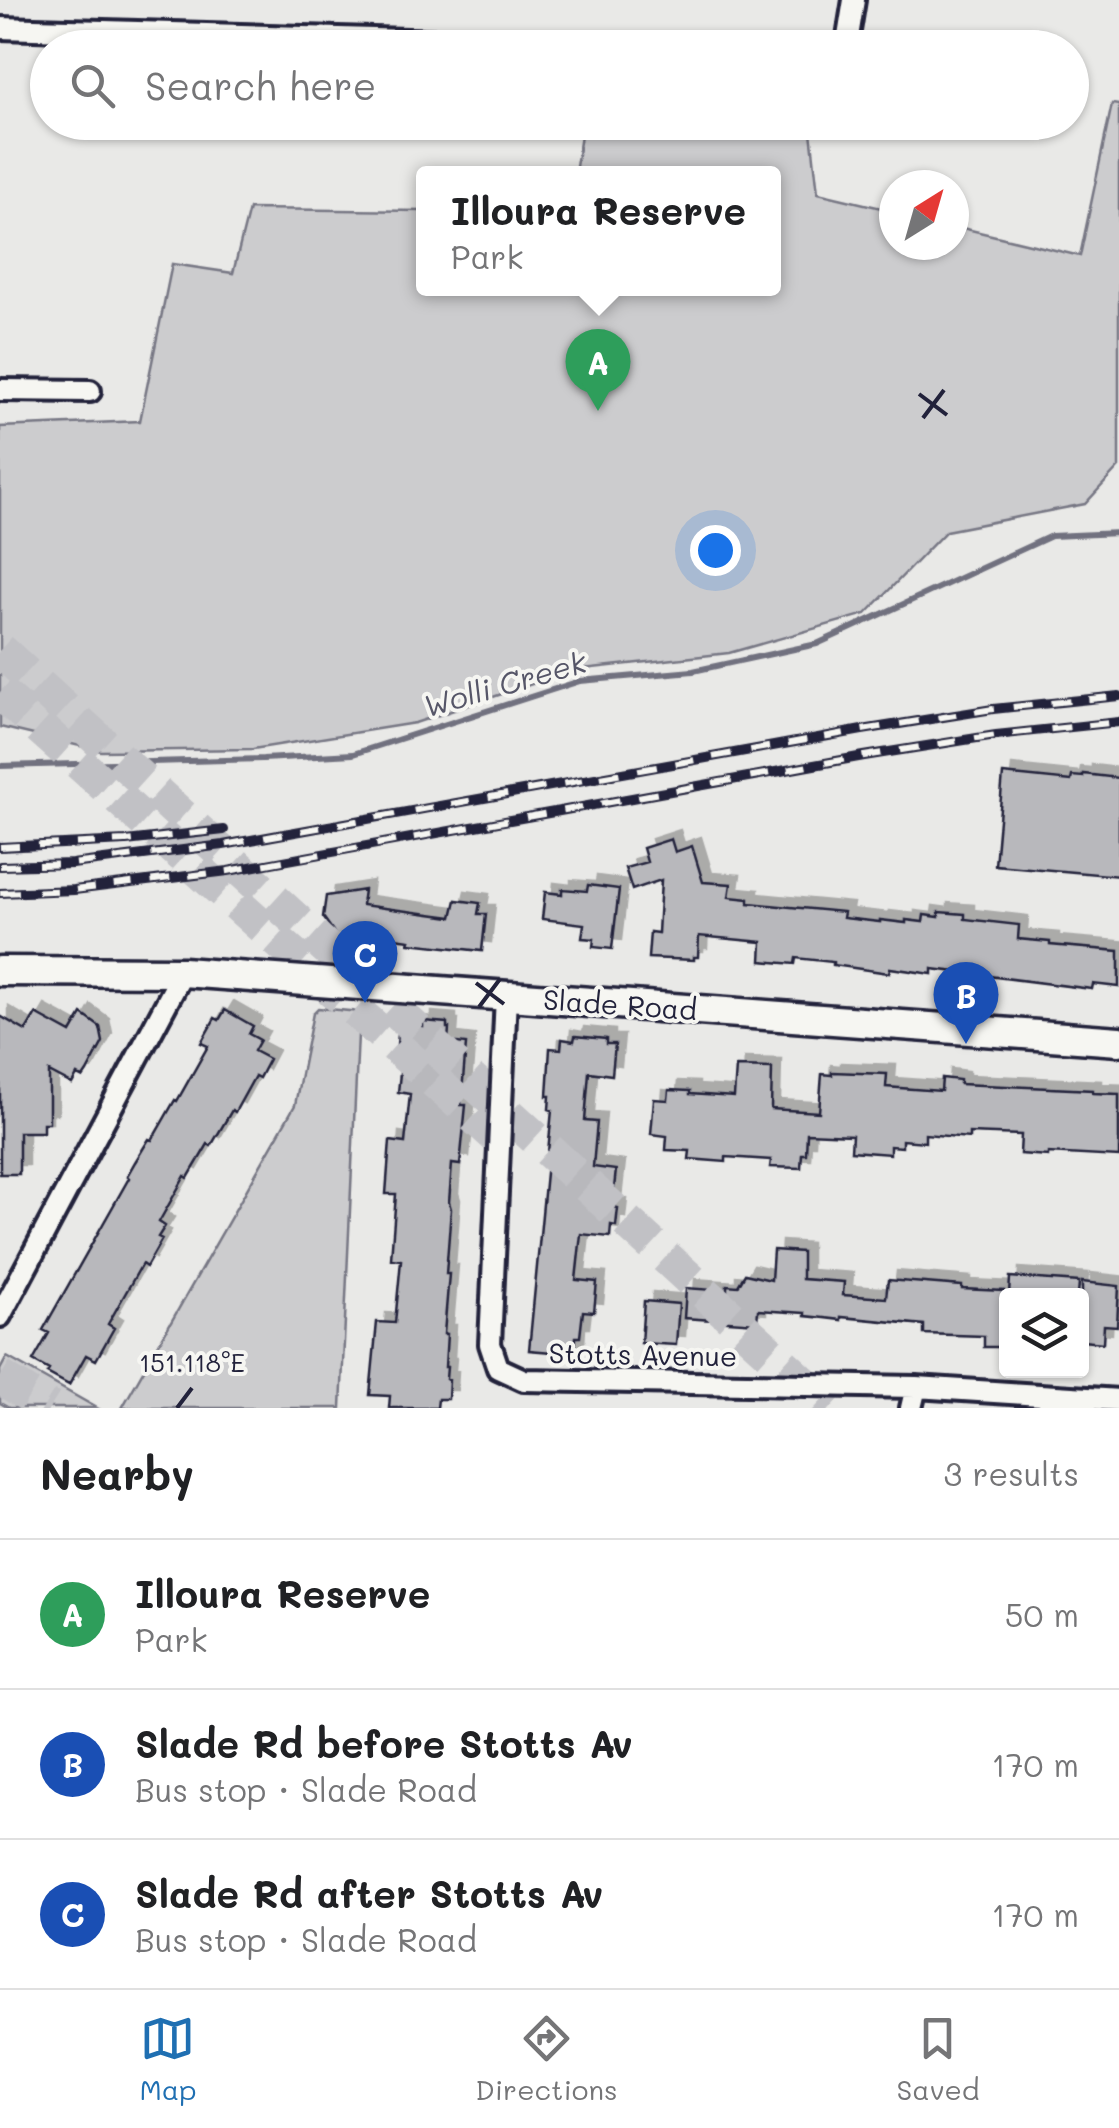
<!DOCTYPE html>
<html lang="en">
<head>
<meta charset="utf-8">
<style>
	body { margin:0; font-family:Mali,sans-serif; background:#f2f2f2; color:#202124 }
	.controls { position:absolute; right:30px; bottom:30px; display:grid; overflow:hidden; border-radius:10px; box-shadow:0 2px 8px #0004 }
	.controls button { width:90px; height:90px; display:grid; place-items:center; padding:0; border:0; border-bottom:2px solid #e0e0e0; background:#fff; color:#202124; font:50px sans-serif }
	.compass { position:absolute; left:879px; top:170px; width:90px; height:90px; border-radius:50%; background:#fff; box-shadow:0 2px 8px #0004; rotate:37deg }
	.you { position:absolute; left:715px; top:550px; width:35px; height:35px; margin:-25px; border:8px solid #fff; border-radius:50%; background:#1a73e8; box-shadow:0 0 0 15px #1a73e833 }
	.badge { display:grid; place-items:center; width:65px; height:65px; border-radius:50%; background:#1f6fb2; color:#fff; font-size:32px; font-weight:700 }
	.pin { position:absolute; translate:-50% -82px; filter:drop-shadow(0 2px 5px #0008) }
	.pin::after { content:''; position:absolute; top:52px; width:35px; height:30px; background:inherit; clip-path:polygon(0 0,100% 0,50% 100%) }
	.popup { position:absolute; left:416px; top:166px; width:365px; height:130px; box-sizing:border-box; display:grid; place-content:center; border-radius:10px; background:#fff; filter:drop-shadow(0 2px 8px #0005); font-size:32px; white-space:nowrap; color:#757577 }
	.popup b { font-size:38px; color:#202124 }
	.popup::after { content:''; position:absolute; left:50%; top:100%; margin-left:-20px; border:20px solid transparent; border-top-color:#fff }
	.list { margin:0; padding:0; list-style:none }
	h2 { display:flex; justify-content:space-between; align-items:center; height:130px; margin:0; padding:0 40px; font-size:42px }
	h2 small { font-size:32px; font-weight:400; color:#757577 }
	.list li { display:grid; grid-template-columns:65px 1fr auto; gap:30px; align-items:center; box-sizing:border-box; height:150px; padding:0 40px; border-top:2px solid #e0e0e0 }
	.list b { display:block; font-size:38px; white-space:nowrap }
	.list p { margin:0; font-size:32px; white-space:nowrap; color:#757577 }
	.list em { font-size:32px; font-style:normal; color:#757577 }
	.icon { flex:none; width:55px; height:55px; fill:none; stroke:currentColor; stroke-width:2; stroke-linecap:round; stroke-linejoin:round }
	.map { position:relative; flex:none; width:1119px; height:1408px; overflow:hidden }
	.search { position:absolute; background:#fff; box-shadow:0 2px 8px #0004; left:30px; right:30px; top:30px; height:110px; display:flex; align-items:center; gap:25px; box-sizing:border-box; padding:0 35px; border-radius:55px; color:#757577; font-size:38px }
	.sheet { height:580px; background:#fff }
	nav { display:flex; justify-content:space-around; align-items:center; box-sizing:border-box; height:140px; border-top:2px solid #e0e0e0; background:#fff; font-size:28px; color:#757577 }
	nav a { display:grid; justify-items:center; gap:5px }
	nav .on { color:#1f6fb2 }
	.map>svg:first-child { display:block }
	.green { fill:#ccccce; stroke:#777784; stroke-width:2.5 }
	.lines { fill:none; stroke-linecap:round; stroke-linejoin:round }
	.stream { stroke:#71717f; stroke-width:6 }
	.building { fill:#b8b8bc; stroke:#22223b; stroke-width:2.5; filter:url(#shadow) }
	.highway-tunnel { stroke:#c1c1c5; stroke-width:35; stroke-dasharray:35 18; stroke-linecap:butt }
	.street-casing { stroke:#22223b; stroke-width:28 }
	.secondary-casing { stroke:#22223b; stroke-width:35 }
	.street { stroke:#f6f6f2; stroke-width:20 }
	.secondary { stroke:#f6f6f2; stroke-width:28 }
	.rail-casing { stroke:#22223b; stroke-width:10 }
	.rail { stroke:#f6f6f2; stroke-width:6; stroke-dasharray:19; stroke-linecap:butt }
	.ticks { fill:none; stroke:#22223b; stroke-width:4 }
	.labels { text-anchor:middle; stroke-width:8; stroke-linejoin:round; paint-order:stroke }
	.street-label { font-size:28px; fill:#22223b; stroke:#f6f6f2 }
	.water-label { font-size:30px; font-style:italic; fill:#565668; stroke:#f6f6f2 }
	.ticks-label { font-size:25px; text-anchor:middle; fill:#22223b; stroke:#f6f6f2; stroke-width:8; stroke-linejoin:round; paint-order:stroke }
</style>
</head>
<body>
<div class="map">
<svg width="1119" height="1408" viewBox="0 0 1119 1408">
	<defs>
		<filter id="shadow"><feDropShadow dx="9" dy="-9" stdDeviation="0" flood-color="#0004"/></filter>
	</defs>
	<rect width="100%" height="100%" fill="#e9e9e7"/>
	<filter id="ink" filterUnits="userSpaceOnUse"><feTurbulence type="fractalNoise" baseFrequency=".01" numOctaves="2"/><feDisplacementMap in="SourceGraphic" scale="20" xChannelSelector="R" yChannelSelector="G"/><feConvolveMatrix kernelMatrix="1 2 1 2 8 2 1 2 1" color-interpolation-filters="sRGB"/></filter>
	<g filter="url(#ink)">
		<path class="green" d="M1112,104L1119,105V467L1085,504L946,531L866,614L729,653L574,670L415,723L253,749L101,751L0,727V427L140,421L172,264L233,273L249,209L423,211V288H773V174L575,173L583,123H810L818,193L894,211V245H954V226L1080,256Z
			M318,1008L359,1012L341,1408H122L295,1105L313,1013Z
			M7,1357L97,1408H9L0,1403V1370Z"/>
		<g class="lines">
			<path class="stream" d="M0,766L263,759L353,754L580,681L693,671L817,644L1051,536L1119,533"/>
		</g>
		<path class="building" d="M1003,774L1071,781L1072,776L1083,777V774L1119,778V876L995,865Z
			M671,839L675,852L692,846L703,882L731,884L729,897L749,899V903L844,912L843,918L880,922V920L906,923V920L923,922L924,915L939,917V912L965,914V919L1019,925L1018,939L1050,942V945L1119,951V987L1093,984L1092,989L932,969V974L890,968L889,973L833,965V962L796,958L795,964L761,961L762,942L699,936L698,957H694V960L648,958L650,932L658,933L661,880L632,890L625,868L647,862L643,848Z
			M588,885L619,889L612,949L593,947L594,939L582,938L584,924L542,919L545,892L562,894V889L587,891Z
			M364,890L362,905L452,917L456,900L480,903L478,914H486L482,951L409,943L410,940L356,933L355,942L340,941L323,917L326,896Z
			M225,1010L253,1026L249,1034L260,1040L254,1051L269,1059L259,1078L255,1076L235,1112L232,1110L211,1146L208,1144L188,1178L185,1176L159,1222L165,1226L158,1237L162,1239L146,1267L142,1264L108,1324L114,1328L96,1360L86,1355L69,1385L47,1373L49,1370L33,1361L49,1333L43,1330L129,1178L127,1176L135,1162L149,1139L152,1140L175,1100L177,1101L208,1046L201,1043L215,1018L219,1020Z
			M36,1014L71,1033L82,1014L100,1027L103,1042L87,1072L83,1078L77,1075L72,1084L49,1072V1123H43V1132H19V1174H0V1016L26,1031Z
			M423,1021L447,1023V1028H449L448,1042L466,1044L461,1105H466L460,1165L452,1164L449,1202L451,1209L446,1274H449L444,1334H447L445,1367H447L446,1379L449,1380L448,1399H438L437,1408H389L390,1396L370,1395L377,1322L395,1323L401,1260L391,1259L396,1194H386L390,1141L405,1143L410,1094L398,1092L402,1055H396L399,1023L423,1026Z
			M575,1036L606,1039V1044H615L612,1075L589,1072L585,1121L597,1122L593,1167L616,1170L612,1207L618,1208L616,1226L611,1225L610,1237L581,1234L576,1280L597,1282L594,1312L583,1311L580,1337H576L575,1354L529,1350L552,1110L549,1109L550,1096H547L550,1048L561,1049L562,1039L574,1041Z
			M736,1067L772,1068L771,1109L819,1112L822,1074L832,1075V1072L887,1074L886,1087L941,1091L942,1078L960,1080V1084L1093,1090V1093L1119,1094V1157L1048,1153V1156L1020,1154L1021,1135L969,1133V1138L925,1134V1142L902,1140V1147L890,1146V1154L851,1151L852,1135L807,1133L806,1154H802L801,1168L770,1167L771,1160L726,1157V1162L689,1159L690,1151L666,1150L667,1136L651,1134L654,1099L668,1100L669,1090L690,1091V1094L734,1097Z
			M773,1250L802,1252V1279L844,1282L843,1295L886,1298L888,1280L962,1286V1289L1004,1291L1002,1347H984V1336L924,1334V1325L841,1317V1320L824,1318L805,1316V1313L758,1310L757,1323L684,1318L686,1288L727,1291V1285L738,1286L745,1274L771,1280Z
			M1010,1277L1079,1282L1078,1296H1009Z
			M1082,1282L1119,1286L1117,1326L1104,1325L1103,1343L1082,1341Z
			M644,1301L679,1304L676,1345L641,1343Z"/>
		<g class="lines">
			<path class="highway-tunnel" d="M0,650L831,1408
				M0,692L508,1147
				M0,1377L50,1408"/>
			<defs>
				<path id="street" d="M0,28L678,48
					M843,48L847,43L854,0
					M0,390L90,391
					M506,996L490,1344L498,1368L524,1380L916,1387L1119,1400
					M0,1316L183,972
					M911,1408L916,1387"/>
				<path id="secondary" d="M0,971L183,972L1119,1041"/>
			</defs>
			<use href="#street" class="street-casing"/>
			<use href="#secondary" class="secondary-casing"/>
			<use href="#street" class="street"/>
			<use href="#secondary" class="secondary"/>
			<defs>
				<path id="rail" d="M0,847L126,841L224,830
					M0,866L72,864L223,845L862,730L993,709L1119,696
					M0,893L74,890L228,871L864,756L996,735L1119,722"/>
			</defs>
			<use href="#rail" class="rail-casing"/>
			<use href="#rail" class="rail"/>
		</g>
	</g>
	<path class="ticks" d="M919,394L947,415M923,418L944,390M476,983L504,1004M479,1007L500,979M177,1408L192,1388"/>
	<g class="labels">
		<g class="street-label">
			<text transform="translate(620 1005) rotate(4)" y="10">Slade Road</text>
			<text transform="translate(643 1355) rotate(1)" y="10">Stotts Avenue</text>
		</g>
		<g class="water-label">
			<text transform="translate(505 685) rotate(-16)" y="10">Wolli Creek</text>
		</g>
	</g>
	<g class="ticks-label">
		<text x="192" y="1372">151.118°E</text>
	</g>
</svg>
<div class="controls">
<button><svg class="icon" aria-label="layers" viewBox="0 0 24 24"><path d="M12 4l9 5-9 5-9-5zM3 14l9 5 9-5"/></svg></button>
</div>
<svg class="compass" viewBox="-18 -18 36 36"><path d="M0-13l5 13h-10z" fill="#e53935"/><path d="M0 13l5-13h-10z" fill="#757577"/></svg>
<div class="you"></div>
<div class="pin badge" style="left:598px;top:411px;background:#2e9e5b">A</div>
<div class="popup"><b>Illoura Reserve</b>Park</div>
<div class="pin badge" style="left:966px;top:1044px;background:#1a4fb4">B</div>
<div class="pin badge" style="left:365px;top:1003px;background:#1a4fb4">C</div>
<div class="search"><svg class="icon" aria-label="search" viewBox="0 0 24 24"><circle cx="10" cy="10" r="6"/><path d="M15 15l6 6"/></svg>Search here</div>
</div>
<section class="sheet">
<h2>Nearby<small>3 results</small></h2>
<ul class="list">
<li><span class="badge" style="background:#2e9e5b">A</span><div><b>Illoura Reserve</b><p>Park</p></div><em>50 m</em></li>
<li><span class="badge" style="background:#1a4fb4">B</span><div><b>Slade Rd before Stotts Av</b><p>Bus stop · Slade Road</p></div><em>170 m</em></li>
<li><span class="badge" style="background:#1a4fb4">C</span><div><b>Slade Rd after Stotts Av</b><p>Bus stop · Slade Road</p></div><em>170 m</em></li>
</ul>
</section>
<nav>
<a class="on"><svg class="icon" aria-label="map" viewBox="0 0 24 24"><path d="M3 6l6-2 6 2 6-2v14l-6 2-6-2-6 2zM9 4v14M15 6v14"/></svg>Map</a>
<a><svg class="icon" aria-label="directions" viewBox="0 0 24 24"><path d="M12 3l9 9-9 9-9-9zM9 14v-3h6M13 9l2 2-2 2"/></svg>Directions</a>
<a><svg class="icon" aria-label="saved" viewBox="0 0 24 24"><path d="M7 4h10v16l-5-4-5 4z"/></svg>Saved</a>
</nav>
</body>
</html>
